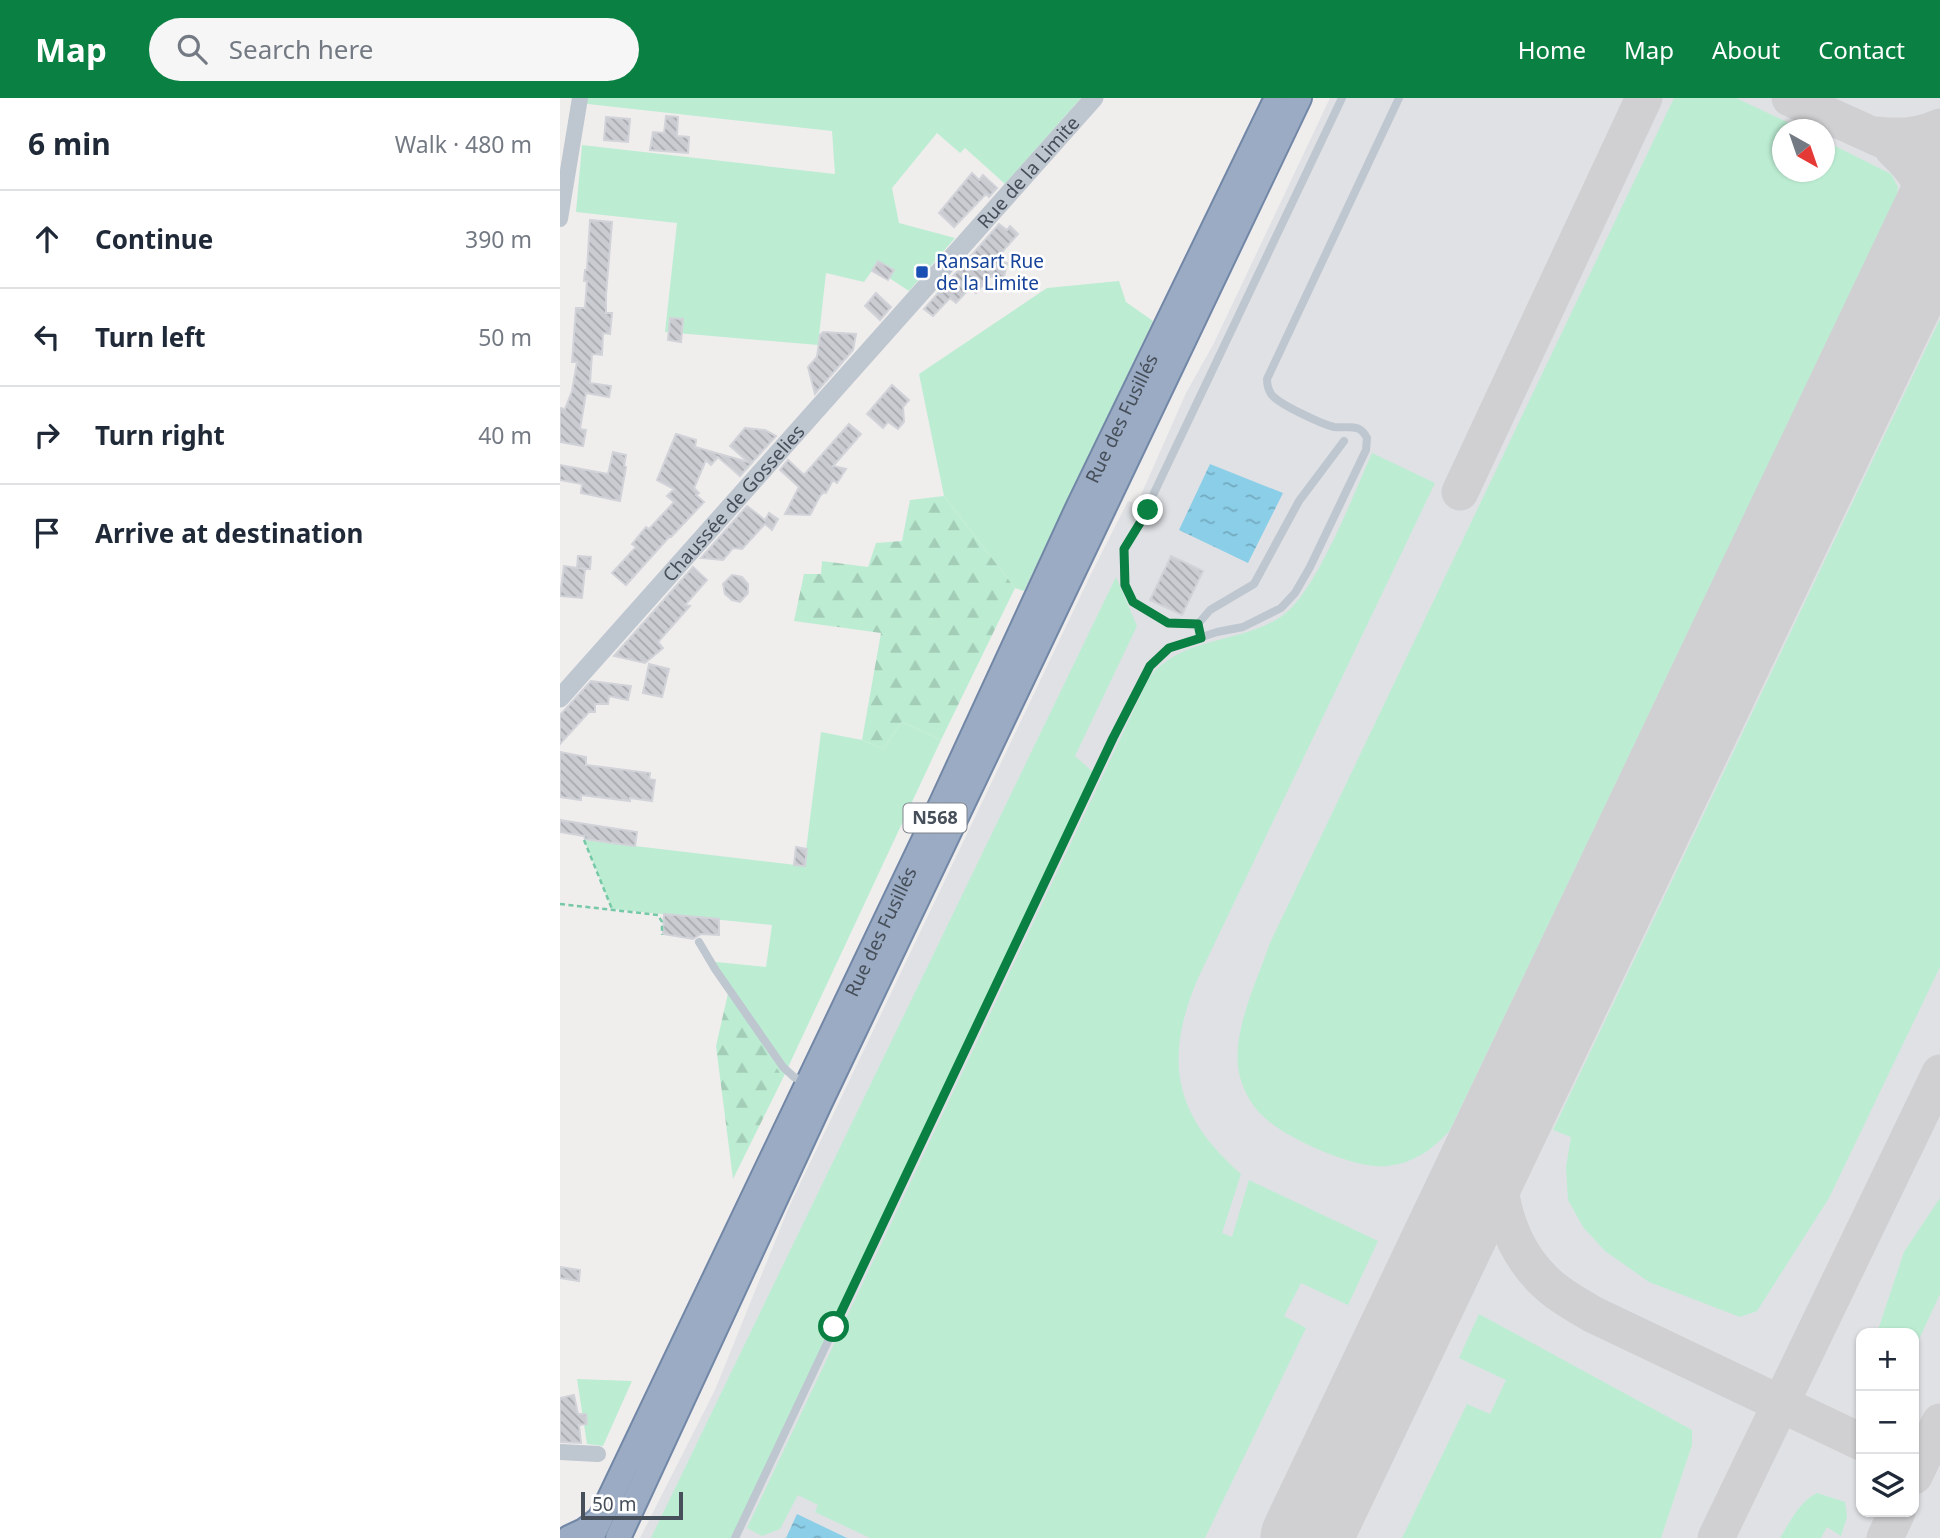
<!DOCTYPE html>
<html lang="en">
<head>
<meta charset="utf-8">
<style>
	body { margin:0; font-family:"Noto Sans",sans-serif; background:#f6f6f7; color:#1f2937 }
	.controls { position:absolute; right:21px; bottom:21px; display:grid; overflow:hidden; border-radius:14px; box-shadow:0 2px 5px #0004 }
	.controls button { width:63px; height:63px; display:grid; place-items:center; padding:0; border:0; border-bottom:2px solid #e0e1e3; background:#fff; color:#1f2937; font:35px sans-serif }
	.compass { position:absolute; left:1212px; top:21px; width:63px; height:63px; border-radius:50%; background:#fff; box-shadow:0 2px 5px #0004; rotate:140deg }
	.scale { position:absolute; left:21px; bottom:18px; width:102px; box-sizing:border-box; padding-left:7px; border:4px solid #464f5a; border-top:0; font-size:19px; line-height:24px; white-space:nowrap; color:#464f5a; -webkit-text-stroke:5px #fff; paint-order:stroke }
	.stop { position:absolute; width:21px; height:21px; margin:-16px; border:5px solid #0b8043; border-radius:50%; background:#fff }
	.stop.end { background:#0b8043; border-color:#fff; box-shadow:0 2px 7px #0008 }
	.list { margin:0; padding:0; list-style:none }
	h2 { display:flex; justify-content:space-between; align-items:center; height:91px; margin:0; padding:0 28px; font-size:30px }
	h2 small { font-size:23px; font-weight:400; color:#747a83 }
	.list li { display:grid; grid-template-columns:46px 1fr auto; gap:21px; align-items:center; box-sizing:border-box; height:98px; padding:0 28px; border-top:2px solid #e0e1e3 }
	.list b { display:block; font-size:26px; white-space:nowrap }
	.list em { font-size:23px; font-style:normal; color:#747a83 }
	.icon { flex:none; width:38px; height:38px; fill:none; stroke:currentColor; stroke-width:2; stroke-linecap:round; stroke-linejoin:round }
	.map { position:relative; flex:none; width:1380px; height:1440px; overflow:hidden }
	header { display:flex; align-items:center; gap:42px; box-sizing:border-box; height:98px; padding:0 35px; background:#0b8043; color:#fff }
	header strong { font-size:33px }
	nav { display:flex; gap:38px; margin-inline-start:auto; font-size:24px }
	.search { width:490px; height:63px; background:#f6f6f7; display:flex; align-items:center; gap:18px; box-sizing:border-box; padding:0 24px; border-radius:38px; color:#747a83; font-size:26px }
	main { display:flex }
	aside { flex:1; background:#fff }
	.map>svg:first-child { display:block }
	.airport { fill:#dfe1e5; fill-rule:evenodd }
	.green { fill:#bcedd3 }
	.forest { fill:url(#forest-firs) }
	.water { fill:url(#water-ripples) }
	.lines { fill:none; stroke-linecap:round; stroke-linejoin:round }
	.taxiway { stroke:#d0d0d2; stroke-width:37 }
	.runway { stroke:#d0d0d2; stroke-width:91 }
	.building { fill:url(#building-back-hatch); stroke:#d1d3d9; stroke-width:2 }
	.trunk-casing { stroke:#7287a6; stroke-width:28 }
	.path { stroke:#76c9a7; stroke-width:2.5; stroke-dasharray:5 3.5; stroke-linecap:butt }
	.service { stroke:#bec6cf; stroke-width:8 }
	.minor { stroke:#bec6cf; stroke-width:16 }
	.tertiary { stroke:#bec6cf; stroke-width:19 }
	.trunk { stroke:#9aabc3; stroke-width:24 }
	.route { stroke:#0b8043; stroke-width:9 }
	.transit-dot { fill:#1a4fb4; stroke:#fff; stroke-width:2.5 }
	.labels { text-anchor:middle; stroke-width:5; stroke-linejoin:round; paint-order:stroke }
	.shield { fill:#fff; stroke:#7e848c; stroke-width:2 }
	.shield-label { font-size:18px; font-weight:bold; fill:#464f5a }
	.street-label { font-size:19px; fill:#464f5a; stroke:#fff }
	.transit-label { font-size:19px; fill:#164399; stroke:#fff; text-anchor:start }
</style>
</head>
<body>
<header>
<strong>Map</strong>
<div class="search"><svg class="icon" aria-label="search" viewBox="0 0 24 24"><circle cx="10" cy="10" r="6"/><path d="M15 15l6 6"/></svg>Search here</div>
<nav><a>Home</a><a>Map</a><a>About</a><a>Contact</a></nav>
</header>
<main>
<aside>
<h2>6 min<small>Walk · 480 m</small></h2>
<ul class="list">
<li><svg class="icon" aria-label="ahead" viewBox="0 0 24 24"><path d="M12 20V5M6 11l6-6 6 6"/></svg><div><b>Continue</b></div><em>390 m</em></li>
<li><svg class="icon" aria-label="left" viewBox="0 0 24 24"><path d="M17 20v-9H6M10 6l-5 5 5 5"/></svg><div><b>Turn left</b></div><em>50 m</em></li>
<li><svg class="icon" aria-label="right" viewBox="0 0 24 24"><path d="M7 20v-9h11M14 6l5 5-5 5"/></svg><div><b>Turn right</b></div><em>40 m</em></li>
<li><svg class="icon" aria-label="arrive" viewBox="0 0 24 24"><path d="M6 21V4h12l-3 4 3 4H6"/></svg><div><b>Arrive at destination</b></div></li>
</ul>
</aside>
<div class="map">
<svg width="1380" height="1440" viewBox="0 0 1380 1440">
	<defs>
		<pattern id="forest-firs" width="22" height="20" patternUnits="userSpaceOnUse" patternTransform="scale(1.75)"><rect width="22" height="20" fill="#bcedd3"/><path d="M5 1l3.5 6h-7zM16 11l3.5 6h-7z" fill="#a3cdb7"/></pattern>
		<pattern id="water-ripples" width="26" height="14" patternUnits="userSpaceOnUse" patternTransform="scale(1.75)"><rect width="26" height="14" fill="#8bcee8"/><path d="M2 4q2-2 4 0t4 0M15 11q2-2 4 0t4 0" fill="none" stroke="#73aabf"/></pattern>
		<pattern id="building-back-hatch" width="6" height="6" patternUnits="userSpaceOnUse" patternTransform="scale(1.75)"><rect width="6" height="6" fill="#caccd2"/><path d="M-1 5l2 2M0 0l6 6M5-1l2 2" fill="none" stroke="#a6a8ad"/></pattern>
	</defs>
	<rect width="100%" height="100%" fill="#f0eded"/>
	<path class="airport" d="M770,0H1380V1440H80L155,1292L229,1109L531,476L568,403L577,406L626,295L654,245ZM1223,32H1265V74H1223ZM1301,1235H1354V1414H1301Z"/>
	<path class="green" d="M21,0H521L445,86L405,50L400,55L377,35L332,90L339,125L395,140L349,193L314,170L304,184L266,175L258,247L105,234L117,125L16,114L22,47L275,76L272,33L19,5Z
		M1114,0H1176L1242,31L1223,32V74H1265V43L1331,76L1338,89L1337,97L890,1032C872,1052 854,1065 827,1068C797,1072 727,1041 705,1020C693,1010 684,994 680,979C669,938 697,884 710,845Z
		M559,183L566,204L593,223L464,493L455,490L384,398L359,276L487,190Z
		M1380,221V869L1269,1100L1197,1213L1180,1219L1089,1184L1045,1153L1023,1129L1008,1102L1006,1069L1011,1039L993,1032Z
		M812,355L875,385L639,878C603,961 613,1016 681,1076L662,1135L672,1139L689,1082L818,1143L788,1207L741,1185L724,1218L746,1230L645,1440H310L255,1414L258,1407L238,1397L220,1431L202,1438L187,1430L589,580C622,537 680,547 722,518C756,495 794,395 812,355Z
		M556,479L577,528L515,658L536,677L176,1440H91Z
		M342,624L381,642L223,980L155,871L156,864L206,869L212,827L52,811L24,742L244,768L261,634L302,642L323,651Z
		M1380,1100V1196L1354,1252V1235H1317L1344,1154Z
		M919,1216L1132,1332V1347L1101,1440H842L907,1306L930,1316L946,1282L899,1260Z
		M17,1281L72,1283L43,1348L27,1346Z
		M1257,1395L1285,1404L1287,1419L1281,1438L1267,1429L1261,1440H1220C1230,1424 1240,1403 1257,1395Z"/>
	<path class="forest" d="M384,398L455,490L381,642L342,624L323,651L302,642L321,535L234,523L244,476H261L262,463L308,469L316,445L342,443L350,402Z
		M169,891L223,980L173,1081L156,948Z"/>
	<path class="water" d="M650,366L723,395L688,465L619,432Z
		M237,1416L287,1440H226Z"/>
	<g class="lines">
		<path class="taxiway" d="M1230,0L1380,68
			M1318,37C1339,40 1360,38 1380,29
			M1333,51C1366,81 1372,101 1364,146
			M1332,212L1359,176L1380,155
			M900,394L1084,0
			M964,985C956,1002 947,1021 943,1040C931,1093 949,1154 992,1190C1004,1200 1019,1208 1032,1216L1301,1344
			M1354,1378L1380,1324
			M1156,1440L1380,975
			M1325,1440L1337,1414"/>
		<path class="runway" d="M746,1440L1380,111"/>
	</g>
	<path class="building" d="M106,18L118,19L117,38L129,39L128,55L90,52L93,34L104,35Z
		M46,19L70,21L68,44L44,42Z
		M412,75L419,82L423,77L437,90L429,99L426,96L394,129L379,115Z
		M30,122L52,124L46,197V215H52L50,236L43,235L42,257L32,256L30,285L51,288L49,299L26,295L20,331L26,332L23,348L0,344V310L5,311L12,293L17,264H12L16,210H25L27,183H24L25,172H27Z
		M439,126L447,132L450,128L458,136L434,163L447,165L443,183L431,178L416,195L410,190L396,205L390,200L373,218L364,211Z
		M318,163L334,172L328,182L312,173Z
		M316,195L331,209L320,222L305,208Z
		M110,220L123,221L121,244L108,242Z
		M263,234L296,236L293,252L255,296L248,269L257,259L260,237Z
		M332,287L349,302L343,309L344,324L338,331L328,324L323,330L307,316Z
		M289,326L301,336L273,368L286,371L277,385L273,382L266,395L264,394L260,398L250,417L225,416L239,389L220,372L228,362L244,377Z
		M185,330L205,332L216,338L180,378L158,359L151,367L146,362L134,390L139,395L136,397L144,404L111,439L110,438L66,487L52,475L76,449L72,446L86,429L89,431L114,404L107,398L114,391L97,382L116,336L136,342L135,349L188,364L170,348Z
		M53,354L66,357L64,368L66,369L60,403L21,395L22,386L0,382V367L48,376Z
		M187,408L205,422L209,415L218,421L212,432L205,426L182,451L173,450L163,462L141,460Z
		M18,458L31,459L30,471L17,470Z
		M611,458L643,473L622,517L590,502Z
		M4,468L25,471L22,500L0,498Z
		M133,469L147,482L125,507L130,508L98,544L103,550L85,565L54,558Z
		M172,477L182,479L188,486V495L180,504L172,502L165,496L163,486Z
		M89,566L109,571L102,599L83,595Z
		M31,583L71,588L68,602L49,598L48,606H35V614H29L0,646V617Z
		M0,654L26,659V667L90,675L89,681L95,682L92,703L70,700V703L21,697V702L0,699Z
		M0,722L77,734L75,748L25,741L24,738L0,734Z
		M236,749L247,751L245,768L234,767Z
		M104,816L159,821V837L141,836L133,841L103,836Z
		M0,1169L20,1172L19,1183L0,1180Z
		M14,1297L18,1316H26L27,1326L19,1327L21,1345L0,1344V1300Z"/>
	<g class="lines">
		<defs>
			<g id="trunk">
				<path d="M9,1440L24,1433L40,1421"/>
				<path id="s2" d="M31,1440L381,707L518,410L717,0"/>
				<path d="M58,1440L260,1004L739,0"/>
			</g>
		</defs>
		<use href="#trunk" class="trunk-casing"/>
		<path class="path" d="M24,742L52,811
			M0,806L98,817L102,824V837"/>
		<path class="service" d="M638,526L608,525L573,504L564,487V451L588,412L594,395L782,0
			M638,526L650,512L694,486L739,403L784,343
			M139,844L155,871L223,969L234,979L245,984
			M175,1440L553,640L590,567L609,550L657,534L683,529L721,510L735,495L750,469L806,352L807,340C799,324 788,331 774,329C762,326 718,306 711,296C708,291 707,286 707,281L839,0"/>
		<path class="minor" d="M0,121L20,0
			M0,1354L38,1356"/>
		<path class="tertiary" id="s1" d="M0,600L534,0"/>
		<use href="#trunk" class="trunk"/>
	</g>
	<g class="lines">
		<path class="route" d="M274,1229L553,640L590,568L609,550L641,540L638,526L608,525L573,504L565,487L564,451L588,412"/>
	</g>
	<rect class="transit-dot" x="355" y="167" width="14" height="14" rx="3.5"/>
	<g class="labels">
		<rect class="shield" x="343.5" y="705.5" width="63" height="29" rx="5"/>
		<g class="shield-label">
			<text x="375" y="726">N568</text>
		</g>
		<g class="street-label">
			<text dy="7" stroke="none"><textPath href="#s1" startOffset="704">Rue de la Limite</textPath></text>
			<text dy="7" stroke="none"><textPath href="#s2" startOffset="1239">Rue des Fusillés</textPath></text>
			<text dy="7" stroke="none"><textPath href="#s1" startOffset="261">Chaussée de Gosselies</textPath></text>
			<text dy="7" stroke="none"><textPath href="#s2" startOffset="672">Rue des Fusillés</textPath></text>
		</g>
		<g class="transit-label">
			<text x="376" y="170">Ransart Rue<tspan x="376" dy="22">de la Limite</tspan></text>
		</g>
	</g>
</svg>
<div class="controls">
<button>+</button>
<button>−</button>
<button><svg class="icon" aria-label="layers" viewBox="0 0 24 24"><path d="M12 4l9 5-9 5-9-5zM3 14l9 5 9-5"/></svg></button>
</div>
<svg class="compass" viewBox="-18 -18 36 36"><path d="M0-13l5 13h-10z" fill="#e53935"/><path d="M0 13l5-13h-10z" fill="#747a83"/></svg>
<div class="scale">50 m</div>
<div class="stop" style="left:274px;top:1229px"></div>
<div class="stop end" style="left:588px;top:412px"></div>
</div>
</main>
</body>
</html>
